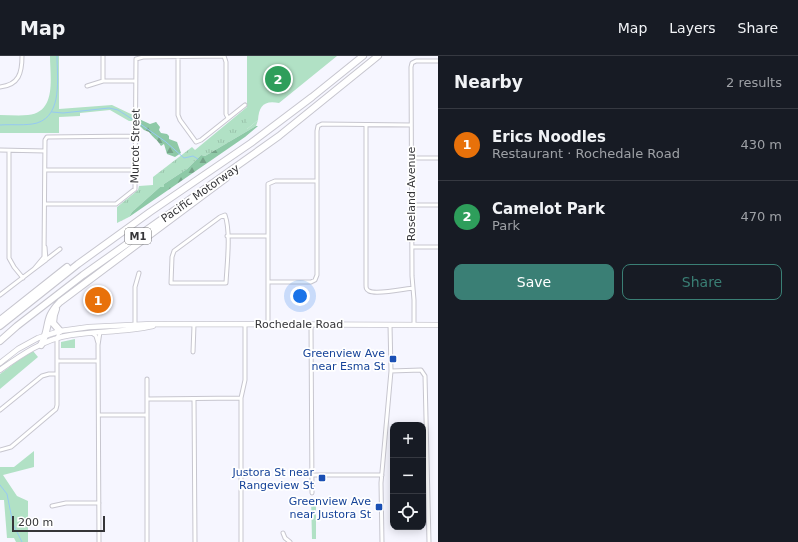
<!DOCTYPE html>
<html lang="en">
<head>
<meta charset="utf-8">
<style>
	body { margin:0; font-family:"DejaVu Sans",sans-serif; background:#242831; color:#f1f3f6 }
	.controls { position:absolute; right:12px; bottom:12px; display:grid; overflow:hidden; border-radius:8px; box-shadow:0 2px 10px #0003 }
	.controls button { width:36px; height:36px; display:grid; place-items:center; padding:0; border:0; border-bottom:1px solid #363941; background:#171b24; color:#f1f3f6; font:20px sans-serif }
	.scale { position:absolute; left:12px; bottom:10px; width:93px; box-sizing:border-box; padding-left:4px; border:2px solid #353538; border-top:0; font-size:11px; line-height:14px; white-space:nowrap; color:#353538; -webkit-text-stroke:3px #fff; paint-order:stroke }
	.you { position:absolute; left:300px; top:240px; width:14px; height:14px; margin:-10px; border:3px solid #fff; border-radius:50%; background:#1a73e8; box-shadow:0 0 0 6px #1a73e833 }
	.badge { display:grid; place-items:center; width:26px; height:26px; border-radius:50%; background:#3a7f75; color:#fff; font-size:13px; font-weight:700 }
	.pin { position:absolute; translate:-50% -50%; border:2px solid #fff; box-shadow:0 1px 4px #0006 }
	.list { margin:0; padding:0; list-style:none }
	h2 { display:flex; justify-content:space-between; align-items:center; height:52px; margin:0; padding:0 16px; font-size:17px }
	h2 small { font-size:13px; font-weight:400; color:#9ea1a6 }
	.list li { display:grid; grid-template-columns:26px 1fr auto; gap:12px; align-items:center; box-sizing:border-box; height:72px; padding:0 16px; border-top:1px solid #363941 }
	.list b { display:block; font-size:15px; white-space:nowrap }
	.list p { margin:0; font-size:13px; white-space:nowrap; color:#9ea1a6 }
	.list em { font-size:13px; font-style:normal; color:#9ea1a6 }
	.actions { display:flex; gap:8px; padding:12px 16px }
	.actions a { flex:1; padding:9px 0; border:1px solid #3a7f75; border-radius:8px; text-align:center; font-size:14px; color:#3a7f75 }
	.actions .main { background:#3a7f75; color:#fff }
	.icon { flex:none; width:22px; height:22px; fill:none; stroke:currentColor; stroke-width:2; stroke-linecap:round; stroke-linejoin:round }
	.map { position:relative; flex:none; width:438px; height:486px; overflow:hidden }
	header { display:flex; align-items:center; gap:24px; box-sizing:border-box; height:56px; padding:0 20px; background:#171b24; border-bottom:1px solid #363941 }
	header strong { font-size:19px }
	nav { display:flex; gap:22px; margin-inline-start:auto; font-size:14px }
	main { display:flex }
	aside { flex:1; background:#171b24 }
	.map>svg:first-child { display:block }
	.grass { fill:url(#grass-tufts) }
	.forest { fill:url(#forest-firs) }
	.park { fill:#b1e1c5 }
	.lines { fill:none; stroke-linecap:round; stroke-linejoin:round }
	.stream { stroke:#96c9f2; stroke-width:1 }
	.street-casing { stroke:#c7c6cf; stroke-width:5 }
	.secondary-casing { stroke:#c7c6cf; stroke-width:6 }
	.highway-casing { stroke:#c7c6cf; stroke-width:8 }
	.street { stroke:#fff; stroke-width:3 }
	.secondary { stroke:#fff; stroke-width:4.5 }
	.highway { stroke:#fff; stroke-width:6 }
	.transit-dot { fill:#1a4fb4; stroke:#fff; stroke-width:1.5 }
	.labels { text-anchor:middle; stroke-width:3.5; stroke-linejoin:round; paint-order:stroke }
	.shield { fill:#fff; stroke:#727274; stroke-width:1 }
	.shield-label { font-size:10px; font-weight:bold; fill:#353538 }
	.street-label { font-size:11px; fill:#353538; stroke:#fff }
	.transit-label { font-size:11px; fill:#164399; stroke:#fff; text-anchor:end }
</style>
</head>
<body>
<header>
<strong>Map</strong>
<nav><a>Map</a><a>Layers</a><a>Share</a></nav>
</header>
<main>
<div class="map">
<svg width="438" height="486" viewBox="0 0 438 486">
	<defs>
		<pattern id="grass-tufts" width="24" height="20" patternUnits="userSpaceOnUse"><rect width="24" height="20" fill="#b1e1c5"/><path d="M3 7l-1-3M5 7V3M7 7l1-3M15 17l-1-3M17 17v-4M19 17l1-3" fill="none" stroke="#99c2aa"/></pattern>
		<pattern id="forest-firs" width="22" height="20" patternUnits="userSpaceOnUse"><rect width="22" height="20" fill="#8ec9a7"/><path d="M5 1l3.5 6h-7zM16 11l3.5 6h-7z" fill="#75a489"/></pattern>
	</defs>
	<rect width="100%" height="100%" fill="#f6f6ff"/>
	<path class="grass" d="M247,51V73L258,64L256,70L205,100L201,99L187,113L164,128V132L160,131L132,156L129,161L117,167V151L138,134L139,130L153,129V121L192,91L195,94Z"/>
	<path class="forest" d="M139,63L150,68L156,66L160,71L159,74L161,77L167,78L169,80V83L177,86L181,97L175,101L167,98L164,88L161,90C157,83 153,82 149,76L144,74L139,69Z
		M256,70H258L245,81L129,161L132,156L160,131H164V128L187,113L201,99L205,100Z"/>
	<path class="park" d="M50,0H59V53L112,49L133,59V65H129L110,54L80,57V60L59,61V77H0V59C9,59 19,60 28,59C57,56 50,21 50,0Z
		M247,0H337L279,47C264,44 259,50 258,64L247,73Z
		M75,283V292H61V286Z
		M33,295L38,301L0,333V318L16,306Z
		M34,395V411L3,419L17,440L28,445V486H16L14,482H7L4,444H0V411H14Z
		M311,442L316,446V483H312Z"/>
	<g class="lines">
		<path class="stream" d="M52,56L63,57L109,52L118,54L132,63
			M139,67L166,86L184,102L193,100L198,103
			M0,69C12,68 26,70 37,67C63,59 57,21 57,0
			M0,429L7,438L13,468L22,486"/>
		<defs>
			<path id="street" d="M103,0V25
				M224,0L226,6V58L228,62
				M178,1V59L180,64L196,86L201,84L245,49
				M87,30L103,25H135
				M0,31C19,29 22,17 22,0
				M366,69V229C366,232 366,233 369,235C376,239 404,233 413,232
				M0,94L45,95
				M9,95V202L14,211L23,222
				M411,102H438
				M46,114H135
				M46,148H116L135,133L136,3L143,1L224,0
				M411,149H438
				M225,159C231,176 227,208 226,227H171L172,201L174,195L220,161Z
				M227,180H268
				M45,191L46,204L34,213L44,201L45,84L47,81L135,80
				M412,191H438
				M47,203L60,193
				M268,226H311L315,224L317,219V75L318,70L322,68L411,69
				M0,239L34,213
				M268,268V128L275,125H317
				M311,269L312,437
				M414,269V244L412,220L411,11L412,7L416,5H438
				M135,270V231L139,217
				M92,277L96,280L98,287
				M193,296L194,269
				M57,305H98
				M391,315L421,314L425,320L429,486
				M148,343L241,342
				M194,343L195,486
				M0,354L42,320L49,318H57
				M99,359H146
				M0,394L11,391L56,353L57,349V283L59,276
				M312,419H382
				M52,450L66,447H99
				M283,477L285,482L290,486
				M99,486L98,289L100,276
				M147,486V323
				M241,486V342L245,324V269
				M382,486L381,427L391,315L390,269"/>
			<path id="secondary" d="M0,307L18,293L38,282L60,275L89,271L152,268L438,269
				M0,314C21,299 44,283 71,279C98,275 126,276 153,270"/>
			<path id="highway" d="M56,253L54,259L53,267L60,275
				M0,264L67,211
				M0,270L78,208L150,156L251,87L312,41L363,0
				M0,285L17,270L83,219L279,80L378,0
				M41,289C51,271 43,263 60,246L226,122"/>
		</defs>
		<use href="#street" class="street-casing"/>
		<use href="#secondary" class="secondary-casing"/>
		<use href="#highway" class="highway-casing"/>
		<use href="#street" class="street"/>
		<use href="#secondary" class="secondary"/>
		<use href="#highway" class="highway"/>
	</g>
	<g class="transit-dot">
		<rect x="389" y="299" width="8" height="8" rx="2"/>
		<rect x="318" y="418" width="8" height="8" rx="2"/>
		<rect x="375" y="447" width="8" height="8" rx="2"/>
	</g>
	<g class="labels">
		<rect class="shield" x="125" y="172" width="26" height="16" rx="3"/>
		<g class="shield-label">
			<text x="138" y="184">M1</text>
		</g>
		<g class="street-label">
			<text transform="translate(135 90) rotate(-89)" y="4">Murcot Street</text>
			<text transform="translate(200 137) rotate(-35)" y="4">Pacific Motorway</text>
			<text transform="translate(411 138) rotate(-90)" y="4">Roseland Avenue</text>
			<text x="299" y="272">Rochedale Road</text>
		</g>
		<g class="transit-label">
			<text x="385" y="301">Greenview Ave<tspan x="385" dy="13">near Esma St</tspan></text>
			<text x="314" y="420">Justora St near<tspan x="314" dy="13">Rangeview St</tspan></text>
			<text x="371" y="449">Greenview Ave<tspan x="371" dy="13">near Justora St</tspan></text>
		</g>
	</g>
</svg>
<div class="controls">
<button>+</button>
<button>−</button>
<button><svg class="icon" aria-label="locate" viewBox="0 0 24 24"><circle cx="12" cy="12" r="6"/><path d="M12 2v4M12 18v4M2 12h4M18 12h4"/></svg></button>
</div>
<div class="scale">200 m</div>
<div class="you"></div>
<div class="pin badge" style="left:98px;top:244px;background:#e8710a">1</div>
<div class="pin badge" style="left:278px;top:23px;background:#2e9e5b">2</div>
</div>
<aside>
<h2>Nearby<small>2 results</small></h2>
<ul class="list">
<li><span class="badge" style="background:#e8710a">1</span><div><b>Erics Noodles</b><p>Restaurant · Rochedale Road</p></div><em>430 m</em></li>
<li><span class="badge" style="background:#2e9e5b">2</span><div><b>Camelot Park</b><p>Park</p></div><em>470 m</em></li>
</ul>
<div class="actions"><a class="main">Save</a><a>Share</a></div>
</aside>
</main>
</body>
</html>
